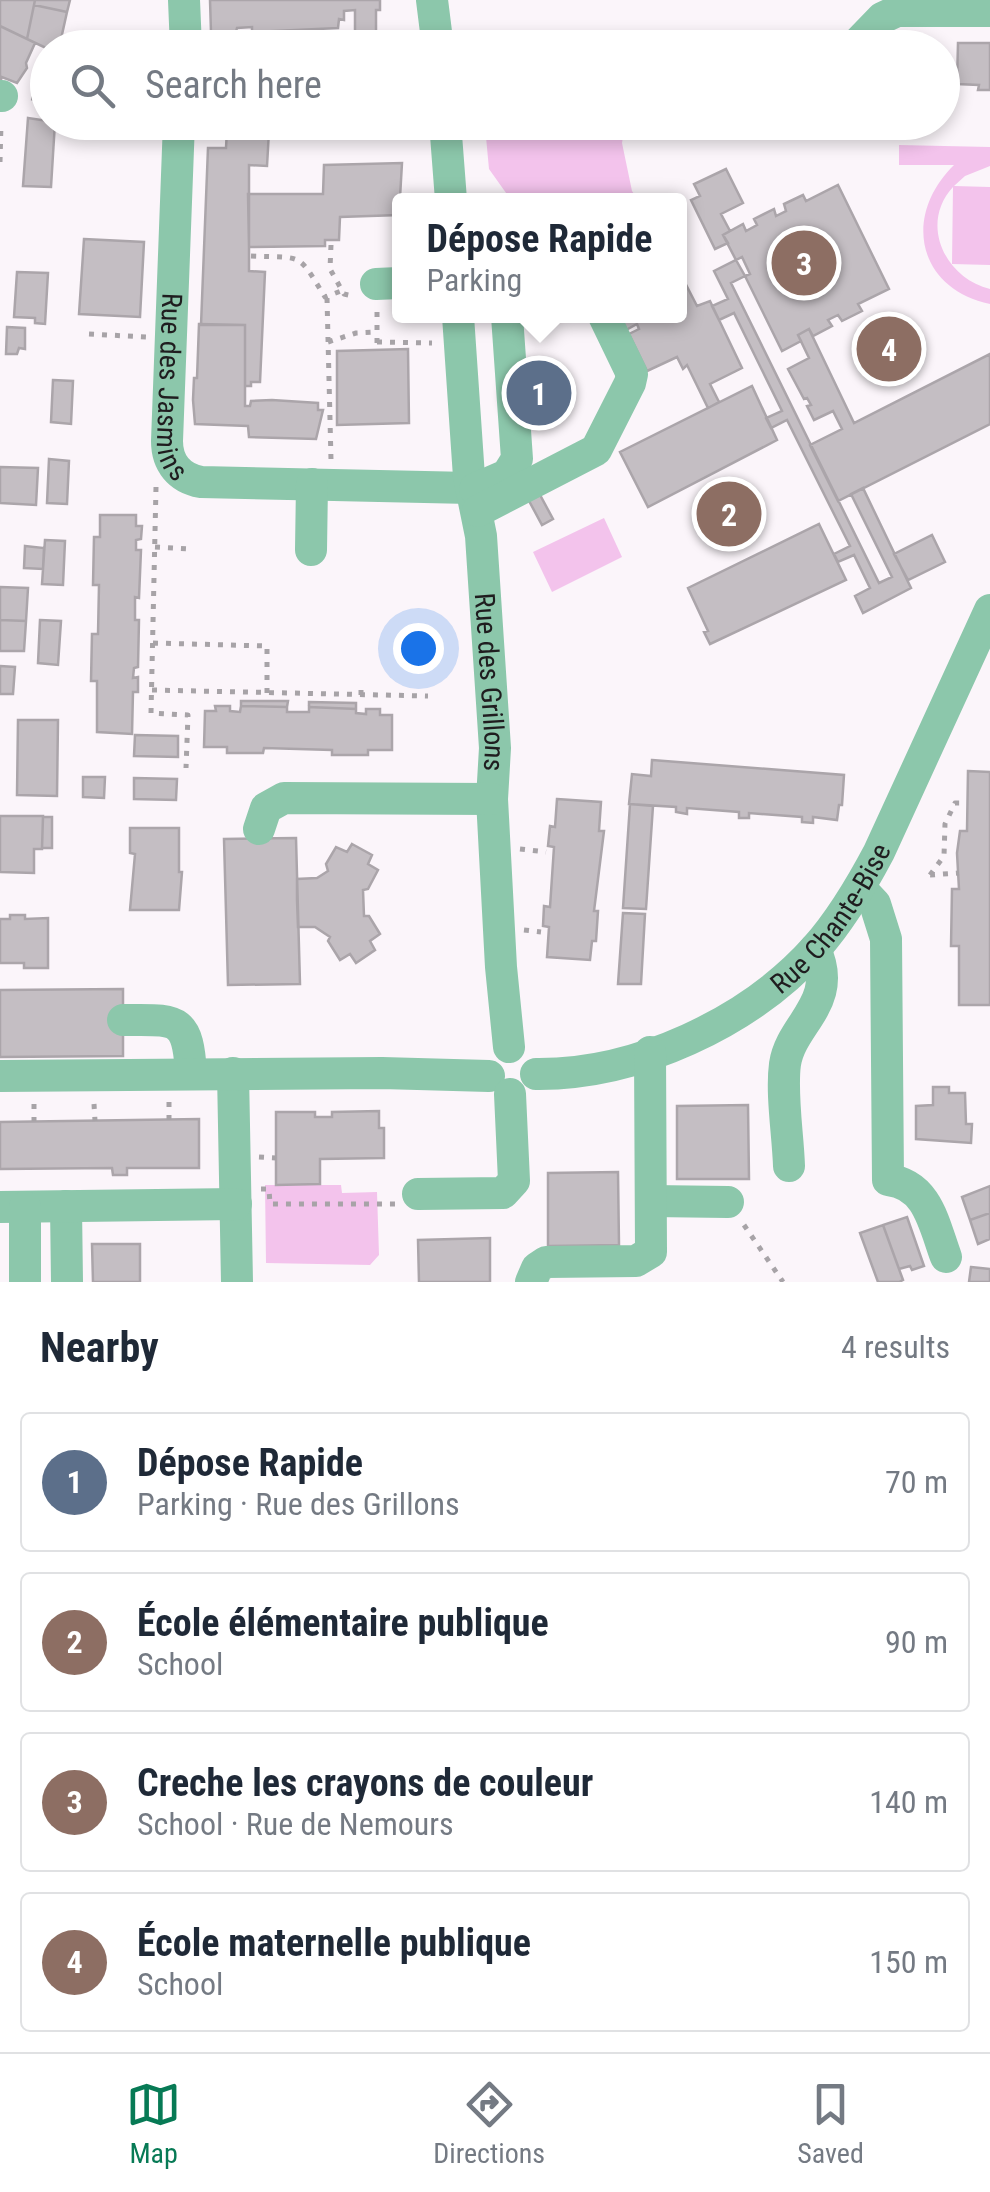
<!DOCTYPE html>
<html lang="en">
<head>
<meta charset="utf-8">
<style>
	body { margin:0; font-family:"Roboto Condensed",sans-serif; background:#f6f6f7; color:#1f2937 }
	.you { position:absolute; left:418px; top:648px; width:35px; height:35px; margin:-25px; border:8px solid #fff; border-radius:50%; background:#1a73e8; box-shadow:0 0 0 15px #1a73e833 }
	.badge { display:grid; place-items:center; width:65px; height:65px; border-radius:50%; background:#077a55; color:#fff; font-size:32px; font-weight:700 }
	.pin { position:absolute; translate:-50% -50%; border:5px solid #fff; box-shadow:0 2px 10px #0006 }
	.popup { position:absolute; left:392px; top:193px; width:295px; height:130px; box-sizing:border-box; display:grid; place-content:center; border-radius:10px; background:#fff; filter:drop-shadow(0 2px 8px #0005); font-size:32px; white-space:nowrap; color:#747a83 }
	.popup b { font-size:38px; color:#1f2937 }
	.popup::after { content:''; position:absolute; left:50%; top:100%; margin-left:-20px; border:20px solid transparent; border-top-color:#fff }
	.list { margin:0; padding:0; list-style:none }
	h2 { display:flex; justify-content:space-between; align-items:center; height:130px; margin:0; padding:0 40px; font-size:42px }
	h2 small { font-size:32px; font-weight:400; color:#747a83 }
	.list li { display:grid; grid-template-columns:65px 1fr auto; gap:30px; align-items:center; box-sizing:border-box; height:140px; margin:0 20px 20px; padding:0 20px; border:2px solid #e0e1e3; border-radius:10px }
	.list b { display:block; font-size:38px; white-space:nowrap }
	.list p { margin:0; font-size:32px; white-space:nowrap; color:#747a83 }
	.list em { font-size:32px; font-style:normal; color:#747a83 }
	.icon { flex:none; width:55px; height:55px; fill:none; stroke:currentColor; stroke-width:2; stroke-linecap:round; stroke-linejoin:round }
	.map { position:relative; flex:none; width:990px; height:1282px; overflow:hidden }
	.search { position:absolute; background:#fff; box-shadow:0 5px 15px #0003; left:30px; right:30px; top:30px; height:110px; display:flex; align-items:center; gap:25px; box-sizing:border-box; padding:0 35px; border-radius:55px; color:#747a83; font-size:38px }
	.sheet { height:770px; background:#fff }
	nav { display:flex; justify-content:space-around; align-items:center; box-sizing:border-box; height:140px; border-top:2px solid #e0e1e3; background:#fff; font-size:28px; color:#747a83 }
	nav a { display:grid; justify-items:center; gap:5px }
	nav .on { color:#077a55 }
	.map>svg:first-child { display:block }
	.green { fill:#f3c3ec }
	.building { fill:#c4bec3; stroke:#aba5aa; stroke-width:2.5 }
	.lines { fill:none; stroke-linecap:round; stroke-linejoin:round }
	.path { stroke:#a7a3a7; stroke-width:5; stroke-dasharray:5 8; stroke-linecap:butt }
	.minor { stroke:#8cc7ab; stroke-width:32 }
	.labels { text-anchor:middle; stroke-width:8; stroke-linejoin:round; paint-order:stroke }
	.street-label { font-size:28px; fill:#1f1d1f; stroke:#fff }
</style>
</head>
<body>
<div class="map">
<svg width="990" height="1282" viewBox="0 0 990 1282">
	<rect width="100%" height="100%" fill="#fbf5fa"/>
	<path class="green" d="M501,124L633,128L623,137L622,143L632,191L638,200H511L489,169L486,137Z
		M899,145L990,147V166L965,176L954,186L990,187V265L952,264L953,187C919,224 945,278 990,289V304C916,288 903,215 954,165H899Z
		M604,518L622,557L552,592L533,552Z
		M265,1185H341L342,1193L377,1192L379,1255L370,1265L266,1263Z"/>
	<path class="building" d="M0,0H35L27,39L0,26Z
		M35,0H70L67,12L34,5Z
		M210,0H380V10H376V37L355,38V10L344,11V20L339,19L338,28L252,32V27L237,28L236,32H211Z
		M34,5L67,12L59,48L48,49L27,39Z
		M0,26L35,43L26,63L27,68L17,83L2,77L0,82Z
		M581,32H599V38L634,39V34H650V40H678L679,34L695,35V40H729V48H548V37L581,38Z
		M958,43H990V90H978L979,85L957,84Z
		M28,118L55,122L51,187L23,186Z
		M227,129L269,131L267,166L249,165V271L265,272L260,382H251V386H245V325H201L208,148H226Z
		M402,163L399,215L340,217L339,240H325V246L249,247L248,194H323L324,165Z
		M726,169L743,203L721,214L730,231L723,235L728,243L715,249L691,200L700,196L694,184Z
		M838,185L889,289L858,304L862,311L842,321L838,315L828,320L832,326L813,336L809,329L798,335L801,341L782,351L745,276L750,274L742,257L736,260L723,235L743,224L746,231L757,225L754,219L774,209L776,216L786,211L784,204L803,195L806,201Z
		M84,239L144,242L140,317L79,314Z
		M736,260L745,276L731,283L879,583L892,577L851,494L863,488L911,588L863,613L855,596L870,588L854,555L838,562L834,554L850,546L787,420L771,428L766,418L782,411L734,313L719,320L712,306L728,299L714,271Z
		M679,271L697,306L710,301L742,368L710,384L719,402L708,408L687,365L683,369L677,357L647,371L629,334L639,329L637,324L626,330L620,316H679Z
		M17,272L48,273L45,324L35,323V318L14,317Z
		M199,324L245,325V406H250L251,401L272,400L318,403V410H323L316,439L249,437L248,426L195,424L193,400L194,378H197Z
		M7,327L25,328V349L19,348L17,354H6Z
		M809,329L854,423L990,354V424L838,501L810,445L842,429L833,411L814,420L807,406L811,405L807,398L804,399L788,369L809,358L798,335Z
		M408,349L409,423L337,425V351Z
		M53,380L73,381L71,424L51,422Z
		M752,386L777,440L648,507L620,452Z
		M49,459L69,461L67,504L47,503Z
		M0,467L38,468L36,505L0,503Z
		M539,493L553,519L542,525L528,499Z
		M100,515H136V526H142L141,539L136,540V550H141L139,598L135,597V620H139L138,667L134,668L133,678L138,677V692H133L132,734L97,732V681H91L92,634H98L99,585H93L94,537H100Z
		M819,524L846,580L710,644L704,632L708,631L688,588Z
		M932,535L945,562L908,580L894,554Z
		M45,540L65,541L63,585L42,584Z
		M25,546L44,548L43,569L24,568Z
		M0,587L28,588L26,621L0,620Z
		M0,620L26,621L24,651H0Z
		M40,620L61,621L58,665L38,663Z
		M0,666L15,667L13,694H0Z
		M241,701H288L287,707L241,706Z
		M309,702L356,703V709L309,707Z
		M215,706H230V711L240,712L241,706L287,707V712H309V707L356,709V713L366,714V709H380V715H392V750H368V755H332V750L264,748L263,753H227V747H204L205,711H216Z
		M18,720H58L57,796L17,795Z
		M135,735L178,736V757L134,756Z
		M652,760L844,775L842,805H839L837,820L813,817V823L802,822V817L749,813V818H739V812L687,808V814L676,812V807L629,804L632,774L651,776Z
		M968,771L990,772V1005H959V946H951L952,889H959L957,853L960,831H967Z
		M83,777H105L104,798L83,797Z
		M134,778L177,779L176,800L134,799Z
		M557,799L601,802L599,831H604L594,911H598L596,941H592L590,960L547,957L549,927L543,926L544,906L550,907L554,847L548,846L550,826L555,827Z
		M630,804L653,806L646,909L623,908Z
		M0,816H43L42,849H34V873L0,872Z
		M43,817H52V848H42Z
		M130,828H179V872H182L179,910H130L135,854L130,853Z
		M296,838L300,984L228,985L224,839Z
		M352,844L372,855L368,864L378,870L368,889L363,890L364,916H369L380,934L370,941L375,950L356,963L350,954L340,960L328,941L330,937L315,927H298L297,900V879L317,878L328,871L326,864L336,847L347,852Z
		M623,913L645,914L641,984H618Z
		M10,915H25V919L48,918V968H24V963H0V919H10Z
		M123,989V1056L0,1057V990Z
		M933,1087H949V1093H965L966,1124H972L971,1143L916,1139V1106L933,1105Z
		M748,1105L749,1179H677V1106Z
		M379,1111V1128H384V1158L320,1159V1184L276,1185V1112H315V1117H332V1112Z
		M199,1119V1168H127V1175H113L112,1168L0,1169V1122Z
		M618,1172L619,1245L548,1246V1173Z
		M990,1186V1213L970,1220L962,1197Z
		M990,1213V1239L978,1244L970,1220Z
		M907,1217L924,1266L912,1270L910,1266L899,1269L883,1225Z
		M883,1225L903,1280L899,1282H878L860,1233Z
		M490,1238V1282H419L418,1240Z
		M92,1244H140V1282H93Z
		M971,1267L990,1269V1282H969Z"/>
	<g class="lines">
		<path class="path" d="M372,48L409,45
			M31,98L48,99
			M0,162L1,124
			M331,245L330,269L344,294L353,296
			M251,256C305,258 297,252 325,297L341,291
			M327,298L331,460
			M377,312V346
			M89,334L146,337
			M328,342L356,333L377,332
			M377,342L432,343
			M156,487L151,713L188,715L186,768
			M155,547L191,549
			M153,643L267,646V693
			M152,690L428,696
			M361,695V683
			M520,849L546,852
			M930,875L944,856L945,824L955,803H967
			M930,875L959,873
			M524,930L541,932
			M169,1102V1120
			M34,1104V1121
			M94,1104L95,1121
			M259,1157L276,1158
			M261,1189H269L270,1204H396
			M744,1225L783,1282"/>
		<g class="minor">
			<path d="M184,0L186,48"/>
			<path d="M432,0L438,48"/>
			<path d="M853,48L882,18L897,11H990"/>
			<path d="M0,96H2"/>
			<path id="s1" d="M179,122L167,441C167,463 179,478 201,482L470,488"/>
			<path d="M445,122L451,200"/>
			<path d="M376,284L399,283"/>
			<path id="s2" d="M458,316L469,477L481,536L495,748L492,799L501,967L509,1047"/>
			<path d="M475,489L507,475L517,459L507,316"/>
			<path d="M478,511L596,450L630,383L632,374L604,316"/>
			<path d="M311,550L312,484"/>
			<path d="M259,829L266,808L284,798L492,799"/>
			<path d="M860,888L875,904L886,939L888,1180C928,1184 934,1225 946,1257"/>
			<path d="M123,1020C176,1020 188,1015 191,1074"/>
			<path d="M233,1073L237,1282"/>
			<path id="s3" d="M536,1074C636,1075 749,1023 816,948C841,920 861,886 879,852L990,610"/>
			<path d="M0,1076L382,1073L489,1076"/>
			<path d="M789,1166C788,1135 781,1094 785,1064C791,1023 840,1003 815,949"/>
			<path d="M418,1194L503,1193L514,1181L510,1094"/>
			<path d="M652,1201L728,1202"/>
			<path d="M66,1206L67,1282"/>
			<path d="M0,1207L236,1204"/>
			<path d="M25,1207V1282"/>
			<path d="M531,1282L537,1268L546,1262L636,1261L651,1252L650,1052"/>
		</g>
	</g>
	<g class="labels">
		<g class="street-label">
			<text dy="10" stroke="none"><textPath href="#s1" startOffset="265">Rue des Jasmins</textPath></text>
			<text dy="10" stroke="none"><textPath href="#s2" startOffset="368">Rue des Grillons</textPath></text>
			<text dy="10" stroke="none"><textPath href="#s3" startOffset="348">Rue Chante-Bise</textPath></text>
		</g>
	</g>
</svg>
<div class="you"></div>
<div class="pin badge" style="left:539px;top:393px;background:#5c6f8a">1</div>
<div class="popup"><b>Dépose Rapide</b>Parking</div>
<div class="pin badge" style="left:729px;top:514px;background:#8d6e63">2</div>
<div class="pin badge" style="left:804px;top:263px;background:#8d6e63">3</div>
<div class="pin badge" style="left:889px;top:349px;background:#8d6e63">4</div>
<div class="search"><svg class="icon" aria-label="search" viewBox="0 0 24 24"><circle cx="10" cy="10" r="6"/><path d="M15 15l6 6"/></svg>Search here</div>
</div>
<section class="sheet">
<h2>Nearby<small>4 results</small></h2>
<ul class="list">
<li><span class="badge" style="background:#5c6f8a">1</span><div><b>Dépose Rapide</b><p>Parking · Rue des Grillons</p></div><em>70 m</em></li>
<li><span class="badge" style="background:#8d6e63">2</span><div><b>École élémentaire publique</b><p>School</p></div><em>90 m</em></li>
<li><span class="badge" style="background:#8d6e63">3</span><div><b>Creche les crayons de couleur</b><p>School · Rue de Nemours</p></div><em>140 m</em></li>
<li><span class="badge" style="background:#8d6e63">4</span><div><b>École maternelle publique</b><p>School</p></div><em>150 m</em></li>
</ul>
</section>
<nav>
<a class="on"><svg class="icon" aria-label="map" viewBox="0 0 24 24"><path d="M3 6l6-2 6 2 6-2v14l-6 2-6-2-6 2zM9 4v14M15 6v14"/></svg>Map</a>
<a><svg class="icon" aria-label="directions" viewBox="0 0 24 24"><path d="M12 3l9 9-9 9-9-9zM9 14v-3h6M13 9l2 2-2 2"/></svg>Directions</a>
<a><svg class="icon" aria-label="saved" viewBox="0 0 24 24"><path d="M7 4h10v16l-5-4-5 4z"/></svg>Saved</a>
</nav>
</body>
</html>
